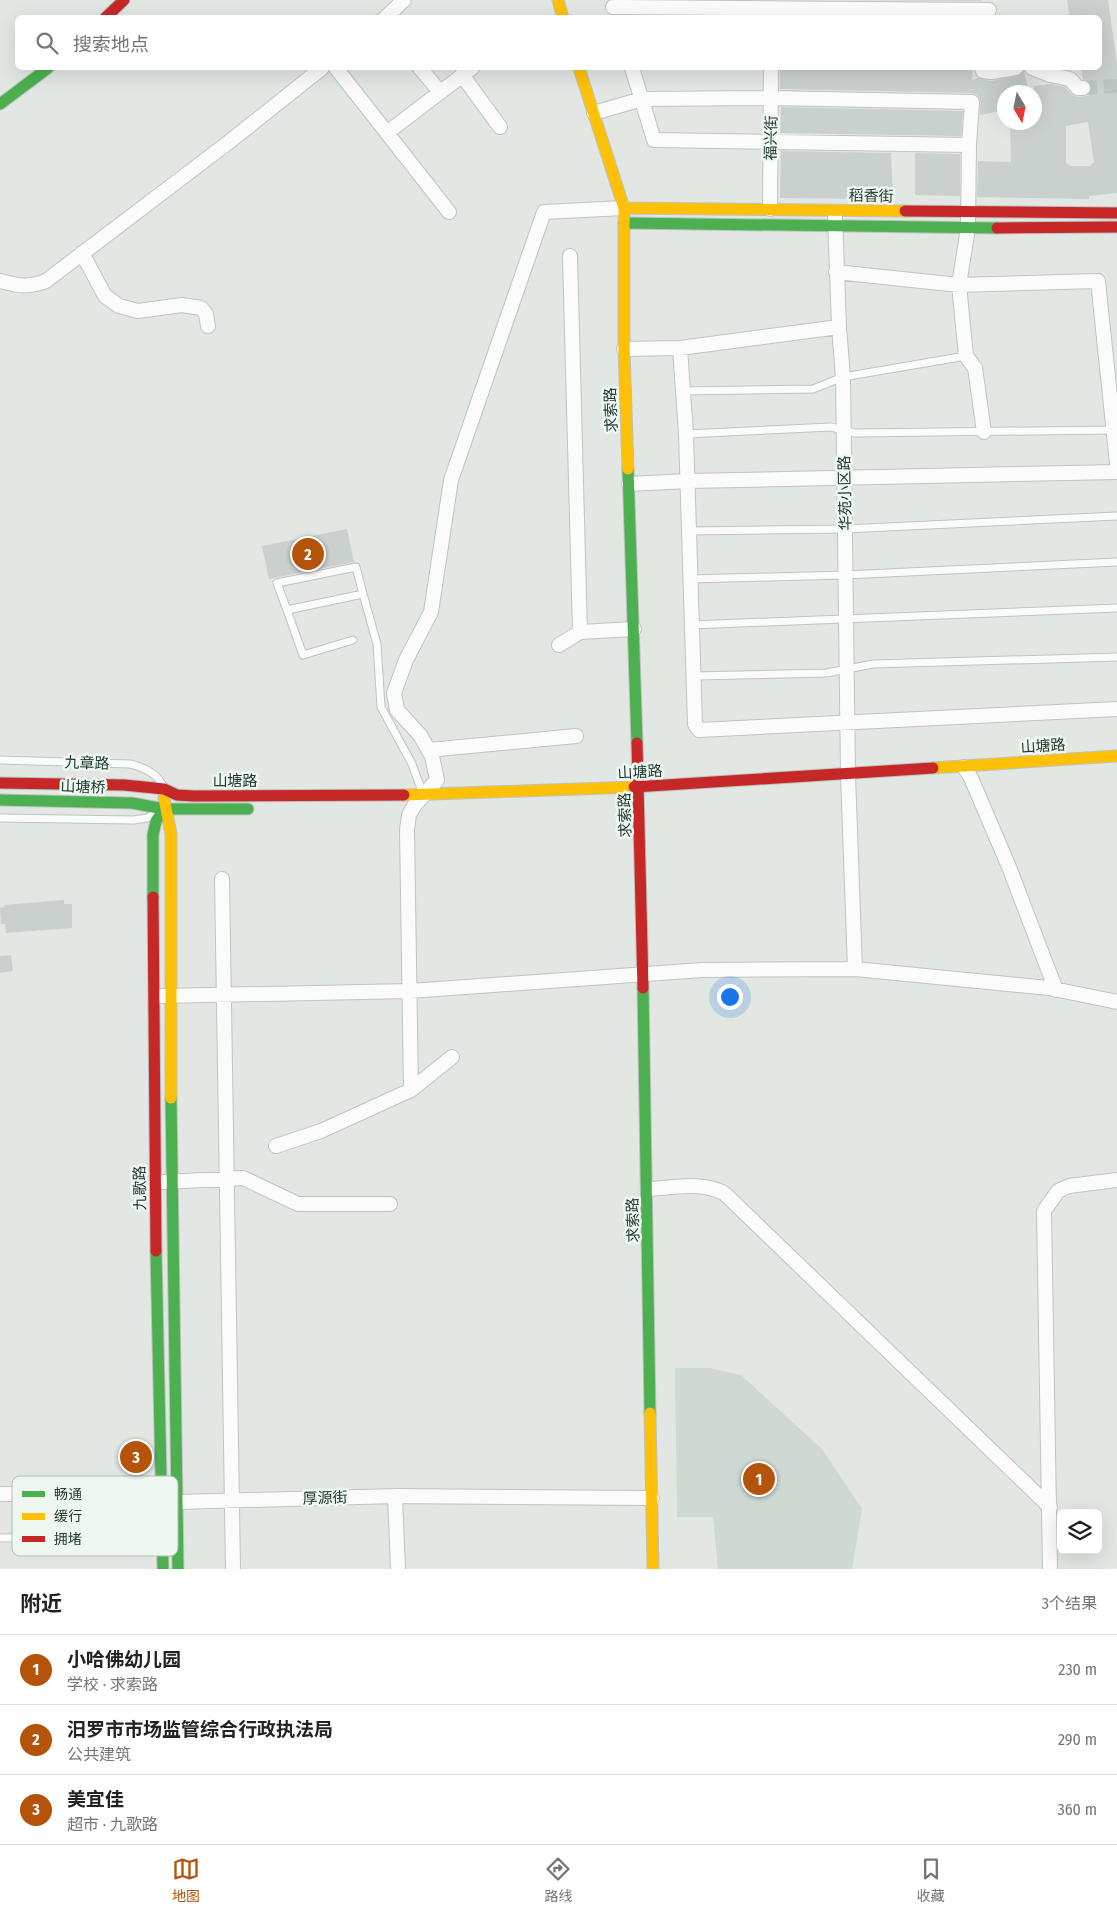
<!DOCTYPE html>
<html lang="zh">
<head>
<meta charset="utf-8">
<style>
	body { margin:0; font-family:"Fira Sans Condensed","Noto Sans SC",sans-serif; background:#f6f6f6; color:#222 }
	.controls { position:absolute; right:15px; bottom:15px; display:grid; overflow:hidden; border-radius:8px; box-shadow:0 5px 20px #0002 }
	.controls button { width:45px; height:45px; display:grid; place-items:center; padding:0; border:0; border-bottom:1px solid #e0e0e0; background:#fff; color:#222; font:25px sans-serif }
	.compass { position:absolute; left:997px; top:85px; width:45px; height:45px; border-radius:50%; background:#fff; box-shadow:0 5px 20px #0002; rotate:170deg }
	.you { position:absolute; left:729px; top:996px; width:18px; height:18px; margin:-12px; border:4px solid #fff; border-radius:50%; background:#1a73e8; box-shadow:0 0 0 8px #1a73e833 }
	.badge { display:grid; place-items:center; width:32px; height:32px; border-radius:50%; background:#b45309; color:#fff; font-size:16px; font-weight:700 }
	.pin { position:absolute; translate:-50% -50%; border:2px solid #fff; box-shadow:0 1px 5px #0006 }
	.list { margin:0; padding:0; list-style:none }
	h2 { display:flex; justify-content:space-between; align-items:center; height:65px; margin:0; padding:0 20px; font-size:21px }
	h2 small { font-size:16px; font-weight:400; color:#767676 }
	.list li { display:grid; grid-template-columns:32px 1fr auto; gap:15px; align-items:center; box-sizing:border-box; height:70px; padding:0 20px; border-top:1px solid #e0e0e0 }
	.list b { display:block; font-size:19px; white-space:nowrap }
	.list p { margin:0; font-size:16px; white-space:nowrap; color:#767676 }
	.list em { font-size:16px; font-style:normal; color:#767676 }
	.icon { flex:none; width:28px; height:28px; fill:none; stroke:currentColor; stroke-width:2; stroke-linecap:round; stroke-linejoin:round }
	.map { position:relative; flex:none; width:1117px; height:1569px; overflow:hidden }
	.search { position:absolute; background:#fff; box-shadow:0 5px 20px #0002; left:15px; right:15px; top:15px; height:55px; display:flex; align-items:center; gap:12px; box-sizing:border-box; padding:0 18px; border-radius:8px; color:#767676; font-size:19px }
	.sheet { height:275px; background:#fff }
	nav { display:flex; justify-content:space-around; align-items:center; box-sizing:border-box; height:70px; border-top:1px solid #e0e0e0; background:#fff; font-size:14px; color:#767676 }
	nav a { display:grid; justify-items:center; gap:2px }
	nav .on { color:#b45309 }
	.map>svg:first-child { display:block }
	.built { fill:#cfd9d3 }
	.building { fill:#cad0cd; fill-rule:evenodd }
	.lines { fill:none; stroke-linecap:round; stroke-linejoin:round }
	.street-tunnel { stroke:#bbc4c0; stroke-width:14; stroke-dasharray:14 7; stroke-linecap:butt }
	.lane-casing { stroke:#bfc4c1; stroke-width:9 }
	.street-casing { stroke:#bfc4c1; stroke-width:16 }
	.fast-casing { stroke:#bcc3bf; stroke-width:13 }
	.slow-casing { stroke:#bcc3bf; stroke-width:13 }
	.jam-casing { stroke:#bcc3bf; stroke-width:13 }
	.lane { stroke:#fbfbfb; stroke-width:7 }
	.street { stroke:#fbfbfb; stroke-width:14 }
	.fast { stroke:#4caf50; stroke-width:11 }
	.slow { stroke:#ffc107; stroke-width:11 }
	.jam { stroke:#c62828; stroke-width:11 }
	.labels { text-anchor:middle; stroke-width:5; stroke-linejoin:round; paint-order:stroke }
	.street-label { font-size:15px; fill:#20392e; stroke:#eff7f1 }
	.key { fill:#eff7f1; stroke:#b1beb6; stroke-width:1 }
	.key-label { font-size:14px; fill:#20392e }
</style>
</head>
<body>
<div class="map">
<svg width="1117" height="1569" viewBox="0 0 1117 1569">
	<rect width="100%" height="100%" fill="#e2e7e4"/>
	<path class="built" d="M675,1368H709L741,1375L822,1449L862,1509L852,1569H718L713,1517H677Z"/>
	<path class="building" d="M832,0H981V1Z
		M1067,0H1108L1117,63V193L1089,196V199L977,197L978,161L1011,162L1010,125L1034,122V86L1051,84L1065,87L1072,94L1078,97L1087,96L1091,92V84L1083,79L1081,68H1100V18H1070ZM1088,122L1094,163L1091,164V166H1069V164H1066V126Z
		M780,68H973L972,80L979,78L991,81L1018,76L1024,71L1029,92H1004V110L980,115V99L977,95L972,93L780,89Z
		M781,107L963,111L961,136L780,133Z
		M781,151L891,153L893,196L866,197V199L780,198Z
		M915,153L960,154V196L915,195Z
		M347,529L354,562L269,579L262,546Z
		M64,900V904H72V928L6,933L5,924H1L0,908L5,907L4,905Z
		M11,955L13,971L0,973V956Z"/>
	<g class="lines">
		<path class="street-tunnel" d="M1083,88L1117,86"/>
		<defs>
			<path id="lane" d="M683,391L813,389L843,377L966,356
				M686,434L831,427L855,433L1113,430
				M689,531L845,529L1117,516
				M691,579L845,575L1117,562
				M287,610L277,583L356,567L363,594
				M692,625L1117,608
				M353,640L303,655L287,610L363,594L377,644L381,707L412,764L423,794
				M694,676L827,673L873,664L1117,657
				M0,760L130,764C143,767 157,773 163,786
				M0,818L134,820L147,818L156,813
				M0,1538L160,1535"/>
			<path id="street" d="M613,7L989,10
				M385,18L404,0
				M336,68L449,212
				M420,68L440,92
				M632,68L654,140L969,145
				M982,68L983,71L992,72L1016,68
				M1032,68L1050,75L1070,79L1078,88H1083
				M462,75L500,127
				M594,113L642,99L771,98L972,102L969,145L968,228L959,285L966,356L975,368L984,432
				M388,132L472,68
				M770,209L771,68
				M835,216L839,327L843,377L848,775L855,969
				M82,253L105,296L119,306L138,311L182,305L201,308L206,314L208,326
				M570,256L580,632
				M836,272L959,285L1098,281L1117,463
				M0,281C19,286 27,288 46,281L229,142L322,68
				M680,348L686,434L695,724L699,730L1117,709
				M624,349L680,348L839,327
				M629,484L688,481L1117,472
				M559,645L580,632L634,629
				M429,750L576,736
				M964,767L971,778L1009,867L1056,990
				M222,879L233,1569
				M162,996L410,991L702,970L855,969L1049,988L1117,1002
				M411,1090L407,830L409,815L414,806L437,780L432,756L420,735L397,710L394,693L406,660L431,612L451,480L544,212L624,208
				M276,1146L321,1131L411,1090L452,1057
				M163,1182L243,1178L298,1204H390
				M648,1189C673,1188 701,1181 724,1193L1050,1507
				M0,1494H162L178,1502L395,1496L652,1498
				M395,1496L398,1569
				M1050,1569L1044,1211L1058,1191L1069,1186L1117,1180"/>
			<path id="fast" d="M0,104L48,68
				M624,223L997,228
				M628,469L637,743
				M0,800L132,803L164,809H248
				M153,897V835L156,821L164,809
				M643,988L650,1413
				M171,1098L178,1569
				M156,1251L163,1569"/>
			<path id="slow" d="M558,0L563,18
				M579,68L624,208V349L628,469
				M624,208L905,211
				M933,768L1117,756
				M404,795L634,787
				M164,798L171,834V1098
				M650,1413L653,1569"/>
			<path id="jam" d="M105,18L124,0
				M905,211L1117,213
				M997,228L1117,227
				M637,743L643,988
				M0,783L124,785L164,789L177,795L194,796L404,795
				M634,787L933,768
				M153,897L156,1251"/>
		</defs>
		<use href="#lane" class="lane-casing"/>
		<use href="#street" class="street-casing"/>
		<use href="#fast" class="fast-casing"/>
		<use href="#slow" class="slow-casing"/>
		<use href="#jam" class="jam-casing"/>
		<use href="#lane" class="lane"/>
		<use href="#street" class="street"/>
		<use href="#fast" class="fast"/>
		<use href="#slow" class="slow"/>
		<use href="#jam" class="jam"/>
	</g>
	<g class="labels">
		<g class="street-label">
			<text transform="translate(771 138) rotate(-89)" y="5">福兴街</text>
			<text transform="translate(871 196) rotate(1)" y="5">稻香街</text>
			<text transform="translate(611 410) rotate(-92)" y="5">求索路</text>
			<text transform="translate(845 493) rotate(-91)" y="5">华苑小区路</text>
			<text transform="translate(1043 746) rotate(-4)" y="5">山塘路</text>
			<text transform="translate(87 763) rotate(2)" y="5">九章路</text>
			<text transform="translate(640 772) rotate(-3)" y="5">山塘路</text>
			<text x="235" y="786">山塘路</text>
			<text transform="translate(83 787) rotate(2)" y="5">山塘桥</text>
			<text transform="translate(625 815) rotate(-91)" y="5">求索路</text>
			<text transform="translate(140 1188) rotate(-91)" y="5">九歌路</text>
			<text transform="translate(633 1220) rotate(-91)" y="5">求索路</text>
			<text transform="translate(325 1498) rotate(-2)" y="5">厚源街</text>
		</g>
	</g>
	<rect x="12" y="1476" width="166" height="80" rx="8" class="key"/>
	<rect x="22" y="1491" width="23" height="6" fill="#4caf50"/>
	<rect x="22" y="1513" width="23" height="7" fill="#ffc107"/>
	<rect x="22" y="1536" width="23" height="6" fill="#c62828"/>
	<g class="key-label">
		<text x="54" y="1499">畅通</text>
		<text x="54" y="1521">缓行</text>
		<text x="54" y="1544">拥堵</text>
	</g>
</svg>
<div class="controls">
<button><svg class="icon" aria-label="layers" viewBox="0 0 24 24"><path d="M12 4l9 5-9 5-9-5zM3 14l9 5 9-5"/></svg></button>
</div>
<svg class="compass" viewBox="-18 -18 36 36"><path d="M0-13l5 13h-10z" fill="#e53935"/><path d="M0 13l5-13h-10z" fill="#767676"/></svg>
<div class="you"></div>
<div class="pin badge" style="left:759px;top:1479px">1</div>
<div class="pin badge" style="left:308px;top:554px">2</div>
<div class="pin badge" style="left:136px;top:1457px">3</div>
<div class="search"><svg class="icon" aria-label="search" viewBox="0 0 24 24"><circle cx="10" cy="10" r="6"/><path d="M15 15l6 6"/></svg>搜索地点</div>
</div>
<section class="sheet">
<h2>附近<small>3个结果</small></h2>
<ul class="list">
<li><span class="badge">1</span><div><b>小哈佛幼儿园</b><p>学校 · 求索路</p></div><em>230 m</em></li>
<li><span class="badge">2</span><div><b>汨罗市市场监管综合行政执法局</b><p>公共建筑</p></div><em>290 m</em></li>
<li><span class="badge">3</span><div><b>美宜佳</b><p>超市 · 九歌路</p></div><em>360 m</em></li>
</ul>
</section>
<nav>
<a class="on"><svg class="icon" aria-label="map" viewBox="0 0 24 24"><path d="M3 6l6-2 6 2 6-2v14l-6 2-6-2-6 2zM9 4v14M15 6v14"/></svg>地图</a>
<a><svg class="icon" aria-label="directions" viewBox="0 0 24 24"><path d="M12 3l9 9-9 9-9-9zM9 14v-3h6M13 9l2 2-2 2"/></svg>路线</a>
<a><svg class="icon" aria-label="saved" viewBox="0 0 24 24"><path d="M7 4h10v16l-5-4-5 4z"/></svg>收藏</a>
</nav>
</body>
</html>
